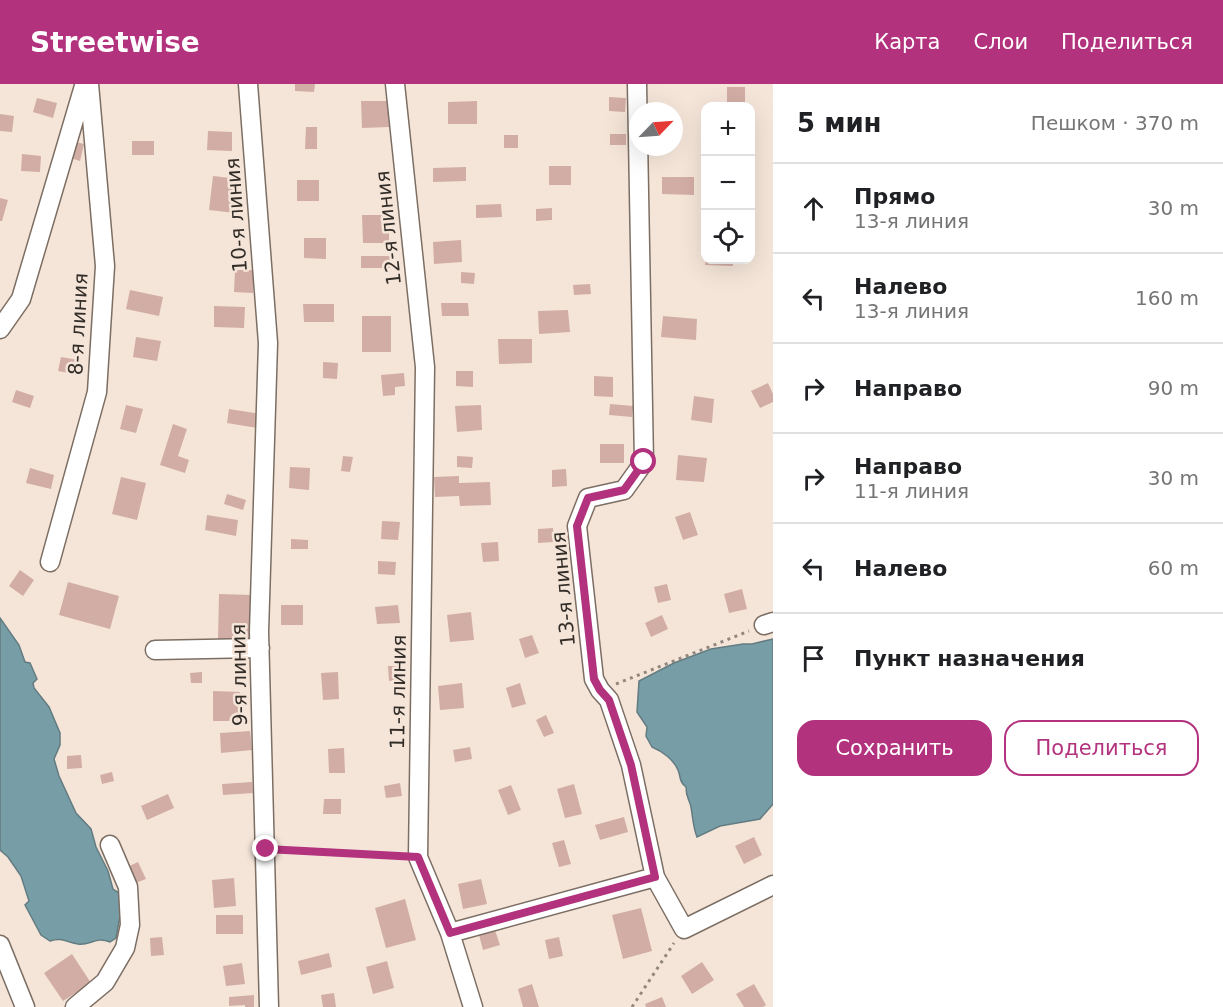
<!DOCTYPE html>
<html lang="ru">
<head>
<meta charset="utf-8">
<style>
	body { margin:0; font-family:"DejaVu Sans",sans-serif; background:#f2f2f2; color:#202124 }
	.controls { position:absolute; right:18px; top:18px; display:grid; overflow:hidden; border-radius:12px; box-shadow:0 6px 24px #0002 }
	.controls button { width:54px; height:54px; display:grid; place-items:center; padding:0; border:0; border-bottom:2px solid #e0e0e0; background:#fff; color:#202124; font:30px sans-serif }
	.compass { position:absolute; left:629px; top:18px; width:54px; height:54px; border-radius:50%; background:#fff; box-shadow:0 6px 24px #0002; rotate:65deg }
	.stop { position:absolute; width:18px; height:18px; margin:-14px; border:4px solid #b2327e; border-radius:50%; background:#fff }
	.stop.end { background:#b2327e; border-color:#fff; box-shadow:0 2px 6px #0008 }
	.list { margin:0; padding:0; list-style:none }
	h2 { display:flex; justify-content:space-between; align-items:center; height:78px; margin:0; padding:0 24px; font-size:26px }
	h2 small { font-size:20px; font-weight:400; color:#757577 }
	.list li { display:grid; grid-template-columns:39px 1fr auto; gap:18px; align-items:center; box-sizing:border-box; height:90px; padding:0 24px; border-top:2px solid #e0e0e0 }
	.list b { display:block; font-size:22px; white-space:nowrap }
	.list p { margin:0; font-size:20px; white-space:nowrap; color:#757577 }
	.list em { font-size:20px; font-style:normal; color:#757577 }
	.actions { display:flex; gap:12px; padding:18px 24px }
	.actions a { flex:1; padding:14px 0; border:2px solid #b2327e; border-radius:18px; text-align:center; font-size:21px; color:#b2327e }
	.actions .main { background:#b2327e; color:#fff }
	.icon { flex:none; width:33px; height:33px; fill:none; stroke:currentColor; stroke-width:2; stroke-linecap:round; stroke-linejoin:round }
	.map { position:relative; flex:none; width:773px; height:923px; overflow:hidden }
	header { display:flex; align-items:center; gap:36px; box-sizing:border-box; height:84px; padding:0 30px; background:#b2327e; color:#fff }
	header strong { font-size:28px }
	nav { display:flex; gap:33px; margin-inline-start:auto; font-size:21px }
	main { display:flex }
	aside { flex:1; background:#fff }
	.map>svg:first-child { display:block }
	.water { fill:#779ea7; stroke:#637c81; stroke-width:1.5 }
	.building { fill:#d2ada5 }
	.lines { fill:none; stroke-linecap:round; stroke-linejoin:round }
	.minor-casing { stroke:#7c6e63; stroke-width:21 }
	.path { stroke:#92877e; stroke-width:3; stroke-dasharray:3 4.5; stroke-linecap:butt }
	.minor { stroke:#fff; stroke-width:18 }
	.route { stroke:#b2327e; stroke-width:8 }
	.labels { text-anchor:middle; stroke-width:5; stroke-linejoin:round; paint-order:stroke }
	.street-label { font-size:20px; fill:#332d28; stroke:#f5e5d9 }
</style>
</head>
<body>
<header>
<strong>Streetwise</strong>
<nav><a>Карта</a><a>Слои</a><a>Поделиться</a></nav>
</header>
<main>
<div class="map">
<svg width="773" height="923" viewBox="0 0 773 923">
	<rect width="100%" height="100%" fill="#f5e5d9"/>
	<path class="water" d="M0,534L19,561L25,578L30,579L37,595L33,599L34,604L49,623L60,649V661L54,675L59,692L76,729L91,745L96,763L108,787L113,805L119,809L122,821L116,854L110,858C95,852 90,862 78,860C65,858 63,853 50,857L41,851L25,821L29,817L21,792L8,773L0,766Z
		M773,555V720L760,735L720,742L697,753C693,743 693,734 691,723C689,714 686,714 686,703C679,698 681,693 678,686C674,676 662,667 652,663L646,652L647,643L637,628L639,597L674,579L711,565L743,560H752Z"/>
	<path class="building" d="M295,0H315L314,8L295,7Z
		M727,3H745V20L727,21Z
		M609,13L626,14L625,28L609,27Z
		M37,14L57,19L53,34L33,28Z
		M361,17H388L389,43L362,44Z
		M477,17V40H448V18Z
		M0,30L14,32L12,48L0,47Z
		M306,43H317V65H305Z
		M208,47L232,48V67L207,66Z
		M610,50H626V61H610Z
		M504,51H518V64H504Z
		M72,57L84,60L80,77L67,73Z
		M132,57H154V71H132Z
		M22,70L41,72L40,88L21,87Z
		M549,82H571V101H549Z
		M466,83V97L433,98V84Z
		M213,92L239,95L235,129L209,126Z
		M662,93H694V111L662,110Z
		M297,96H319V117H297Z
		M0,114L8,116L2,137H0Z
		M501,120L502,133L476,134V121Z
		M552,124V136L536,137V125Z
		M362,131H389V159H363Z
		M304,154H326V175L304,174Z
		M461,156L462,178L434,180L433,158Z
		M361,172H392V184H361Z
		M706,176H733V182L705,181Z
		M235,186H254L253,209L234,208Z
		M461,188L475,189L474,200L461,199Z
		M590,200L591,210L574,211L573,201Z
		M130,206L163,213L159,232L126,225Z
		M441,219H468L469,232H442Z
		M303,220H334V238H304Z
		M214,222L245,223L244,244L214,243Z
		M568,226L570,248L539,250L538,227Z
		M362,232H391V268H362Z
		M663,232L697,235L696,256L661,253Z
		M136,253L161,257L157,277L133,273Z
		M498,255H532V279L499,280Z
		M61,273L78,276L75,290L58,287Z
		M323,278L338,279L337,295L323,294Z
		M456,287H473V303L456,302Z
		M404,289L405,302L395,303V311L383,312L381,291Z
		M594,292L613,293V313L594,312Z
		M768,299L773,310V318L760,324L751,307Z
		M16,306L34,312L30,324L12,318Z
		M694,312L714,315L712,339L691,336Z
		M610,320L633,322L632,333L609,331Z
		M126,321L143,325L136,349L120,345Z
		M481,321L482,346L457,348L455,322Z
		M229,325L260,330L258,344L227,339Z
		M173,340L187,345L178,372L189,376L185,389L160,381Z
		M600,360H624V379H600Z
		M678,371L707,374L704,398L676,396Z
		M343,372L353,373L350,388L341,387Z
		M457,372L473,373L472,384L457,383Z
		M290,383L310,384L309,406L289,404Z
		M30,384L54,391L51,405L26,399Z
		M566,385L567,402L552,403V386Z
		M459,392V399L490,398L491,421L460,422L459,412L435,413L434,393Z
		M121,393L146,399L137,436L112,430Z
		M227,410L246,416L243,426L224,420Z
		M690,428L698,451L683,456L675,433Z
		M207,431L238,436L236,452L205,446Z
		M382,437L400,438L398,456L381,455Z
		M553,444L554,458L538,459V445Z
		M291,455L308,456V465H291Z
		M498,458L499,477L483,478L481,459Z
		M378,477L396,478L395,491L378,490Z
		M20,486L34,496L23,512L9,502Z
		M68,498L119,512L110,545L59,531Z
		M667,500L671,516L658,519L654,503Z
		M742,505L747,525L729,529L724,510Z
		M219,510L252,511L250,556L218,555Z
		M281,521H303V541H281Z
		M398,521L400,539L377,540L375,523Z
		M471,528L474,556L450,558L447,531Z
		M662,531L668,545L651,553L645,539Z
		M532,551L539,569L525,574L519,555Z
		M388,582H399L400,596L389,597Z
		M202,588V599H191L190,589Z
		M338,588L339,615L323,616L321,589Z
		M462,599L464,624L440,626L438,602Z
		M520,599L526,620L512,624L506,604Z
		M213,607L240,608V637H213Z
		M546,631L554,649L544,653L536,636Z
		M250,647L252,666L221,669L220,649Z
		M470,663L472,675L455,678L453,666Z
		M344,664L345,689H329L328,665Z
		M81,671L82,684L67,685V672Z
		M112,688L114,697L102,700L100,691Z
		M252,698L253,709L223,711L222,700Z
		M400,699L402,712L386,714L384,702Z
		M574,700L582,730L565,734L557,705Z
		M511,701L521,726L508,731L498,706Z
		M168,710L174,724L147,736L141,722Z
		M324,715H341V730H323Z
		M624,733L628,748L600,756L595,741Z
		M754,753L762,771L744,780L735,762Z
		M564,756L571,780L559,783L552,759Z
		M138,778L146,795L133,800L125,784Z
		M234,794L236,822L214,824L212,796Z
		M481,795L487,820L463,825L458,800Z
		M405,815L416,856L386,864L375,824Z
		M641,824L652,867L623,875L612,831Z
		M216,831H243V850H216Z
		M495,846L500,861L483,866L479,851Z
		M162,853L164,871L151,872L150,854Z
		M559,853L563,872L549,875L545,856Z
		M329,869L332,883L301,891L298,877Z
		M72,870L91,899L63,917L44,889Z
		M387,877L394,904L373,910L366,883Z
		M702,878L714,896L692,910L681,892Z
		M242,879L245,900L226,902L223,882Z
		M532,900L539,923H523L518,905Z
		M754,900L766,921L763,923H744L736,910Z
		M334,909L336,923H323L321,911Z
		M254,911V923H245V921L229,922V913Z
		M662,913L666,923H646L645,920Z"/>
	<g class="lines">
		<defs>
			<path id="minor" d="M248,0L268,259L259,548L269,923
				M395,0L425,283L418,773L450,849L473,923
				M637,0L644,378L624,406L588,414L577,442L594,595L600,606L609,616L631,681L655,793L684,845L773,801
				M0,245L21,215L84,2
				M50,478L97,308L105,182L89,0
				M764,541L773,538
				M155,566L260,564
				M450,849L655,793
				M0,861L25,923
				M75,923L105,898L125,864L130,841L128,803L110,761"/>
		</defs>
		<use href="#minor" class="minor-casing"/>
		<path class="path" d="M616,600L749,547
			M282,766L401,772
			M632,923L674,859"/>
		<use href="#minor" class="minor"/>
	</g>
	<g class="lines">
		<path class="route" d="M266,765L418,773L450,849L655,793L631,681L609,616L600,606L594,595L577,442L588,414L624,406L644,378"/>
	</g>
	<g class="labels">
		<g class="street-label">
			<text transform="translate(236 131) rotate(-94)" y="7">10-я линия</text>
			<text transform="translate(388 144) rotate(-96)" y="7">12-я линия</text>
			<text transform="translate(78 240) rotate(-87)" y="7">8-я линия</text>
			<text transform="translate(563 505) rotate(-95)" y="7">13-я линия</text>
			<text transform="translate(239 591) rotate(-91)" y="7">9-я линия</text>
			<text transform="translate(398 608) rotate(-89)" y="7">11-я линия</text>
		</g>
	</g>
</svg>
<div class="controls">
<button>+</button>
<button>−</button>
<button><svg class="icon" aria-label="locate" viewBox="0 0 24 24"><circle cx="12" cy="12" r="6"/><path d="M12 2v4M12 18v4M2 12h4M18 12h4"/></svg></button>
</div>
<svg class="compass" viewBox="-18 -18 36 36"><path d="M0-13l5 13h-10z" fill="#e53935"/><path d="M0 13l5-13h-10z" fill="#757577"/></svg>
<div class="stop" style="left:644px;top:378px"></div>
<div class="stop end" style="left:266px;top:765px"></div>
</div>
<aside>
<h2>5 мин<small>Пешком · 370 m</small></h2>
<ul class="list">
<li><svg class="icon" aria-label="ahead" viewBox="0 0 24 24"><path d="M12 20V5M6 11l6-6 6 6"/></svg><div><b>Прямо</b><p>13-я линия</p></div><em>30 m</em></li>
<li><svg class="icon" aria-label="left" viewBox="0 0 24 24"><path d="M17 20v-9H6M10 6l-5 5 5 5"/></svg><div><b>Налево</b><p>13-я линия</p></div><em>160 m</em></li>
<li><svg class="icon" aria-label="right" viewBox="0 0 24 24"><path d="M7 20v-9h11M14 6l5 5-5 5"/></svg><div><b>Направо</b></div><em>90 m</em></li>
<li><svg class="icon" aria-label="right" viewBox="0 0 24 24"><path d="M7 20v-9h11M14 6l5 5-5 5"/></svg><div><b>Направо</b><p>11-я линия</p></div><em>30 m</em></li>
<li><svg class="icon" aria-label="left" viewBox="0 0 24 24"><path d="M17 20v-9H6M10 6l-5 5 5 5"/></svg><div><b>Налево</b></div><em>60 m</em></li>
<li><svg class="icon" aria-label="arrive" viewBox="0 0 24 24"><path d="M6 21V4h12l-3 4 3 4H6"/></svg><div><b>Пункт назначения</b></div></li>
</ul>
<div class="actions"><a class="main">Сохранить</a><a>Поделиться</a></div>
</aside>
</main>
</body>
</html>
